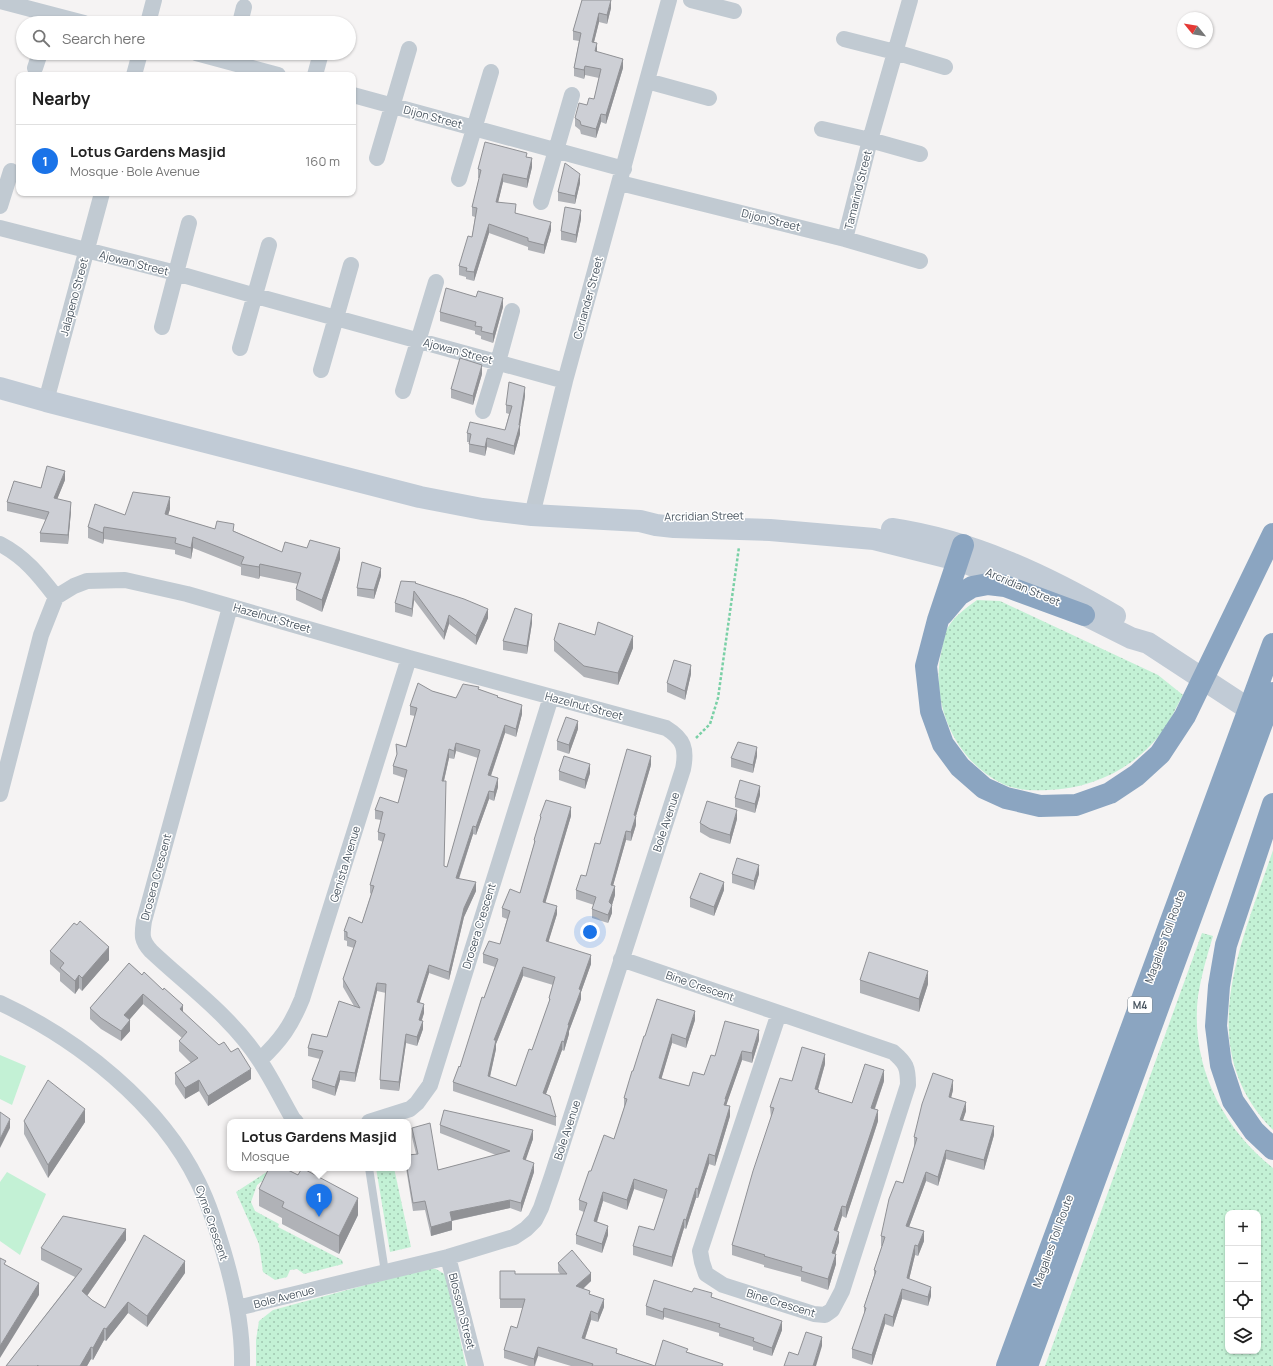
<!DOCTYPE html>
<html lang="en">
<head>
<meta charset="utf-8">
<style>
	body { margin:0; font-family:Manrope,sans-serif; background:#f2f2f2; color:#222 }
	.controls { position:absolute; right:12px; bottom:12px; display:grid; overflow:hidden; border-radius:8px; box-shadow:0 1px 3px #0004 }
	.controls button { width:36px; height:36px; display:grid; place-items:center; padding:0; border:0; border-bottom:1px solid #e0e0e0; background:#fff; color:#222; font:20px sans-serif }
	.compass { position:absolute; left:1177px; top:12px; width:36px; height:36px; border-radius:50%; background:#fff; box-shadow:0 1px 3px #0004; rotate:300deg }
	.you { position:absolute; left:590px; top:932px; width:14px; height:14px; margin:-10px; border:3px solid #fff; border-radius:50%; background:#1a73e8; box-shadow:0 0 0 6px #1a73e833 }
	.badge { display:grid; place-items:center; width:26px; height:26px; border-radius:50%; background:#1a73e8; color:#fff; font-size:13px; font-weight:700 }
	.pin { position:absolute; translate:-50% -33px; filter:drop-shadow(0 1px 2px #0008) }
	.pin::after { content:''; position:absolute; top:21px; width:14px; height:12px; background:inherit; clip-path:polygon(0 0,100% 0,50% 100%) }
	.popup { position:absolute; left:227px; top:1119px; width:184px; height:52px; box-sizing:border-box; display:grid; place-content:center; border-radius:8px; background:#fff; filter:drop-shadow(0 1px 3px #0005); font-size:13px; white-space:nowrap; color:#767676 }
	.popup b { font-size:15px; color:#222 }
	.popup::after { content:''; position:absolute; left:50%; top:100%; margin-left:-8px; border:8px solid transparent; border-top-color:#fff }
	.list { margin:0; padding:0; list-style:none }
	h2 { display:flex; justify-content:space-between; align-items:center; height:52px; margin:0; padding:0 16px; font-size:17px }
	h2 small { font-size:13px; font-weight:400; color:#767676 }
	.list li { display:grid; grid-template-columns:26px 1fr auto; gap:12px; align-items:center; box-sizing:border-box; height:72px; padding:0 16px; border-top:1px solid #e0e0e0 }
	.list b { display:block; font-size:15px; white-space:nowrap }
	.list p { margin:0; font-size:13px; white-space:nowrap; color:#767676 }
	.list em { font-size:13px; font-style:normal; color:#767676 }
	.icon { flex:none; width:22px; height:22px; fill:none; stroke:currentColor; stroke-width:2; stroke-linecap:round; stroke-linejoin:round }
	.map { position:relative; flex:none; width:1273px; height:1366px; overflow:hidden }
	.search { position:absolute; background:#fff; box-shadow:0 1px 3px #0004; left:16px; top:16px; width:340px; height:44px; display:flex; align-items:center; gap:10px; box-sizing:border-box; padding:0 14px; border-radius:22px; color:#767676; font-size:15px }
	.panel { position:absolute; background:#fff; box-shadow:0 1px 3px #0004; left:16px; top:72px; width:340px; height:124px; border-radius:8px }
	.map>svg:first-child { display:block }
	.grass { fill:url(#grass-dots); fill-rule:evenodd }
	.green { fill:#c3f1d5 }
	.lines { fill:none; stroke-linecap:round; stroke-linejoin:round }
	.path { stroke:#7ad0a6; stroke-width:2.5; stroke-dasharray:3 2; stroke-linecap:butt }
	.lane { stroke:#c1cad2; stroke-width:8 }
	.street { stroke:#c1cad2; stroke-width:16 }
	.secondary { stroke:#c1cbd6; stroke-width:22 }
	.highway { stroke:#8ba5c1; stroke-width:22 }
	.wall { fill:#b0b2b7; fill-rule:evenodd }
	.shaded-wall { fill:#909195 }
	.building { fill:#cdcfd5; stroke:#909195; fill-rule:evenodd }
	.labels { text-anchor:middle; stroke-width:3; stroke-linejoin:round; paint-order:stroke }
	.shield { fill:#fff; stroke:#808990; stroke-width:1 }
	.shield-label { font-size:10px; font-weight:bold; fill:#4a5661 }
	.street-label { font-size:11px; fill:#4a5661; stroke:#fff }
</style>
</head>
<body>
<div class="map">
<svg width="1273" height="1366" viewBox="0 0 1273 1366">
	<defs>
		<pattern id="grass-dots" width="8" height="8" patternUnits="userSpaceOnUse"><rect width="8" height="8" fill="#c3f1d5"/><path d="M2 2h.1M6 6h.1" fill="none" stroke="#a0c6b0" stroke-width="1.8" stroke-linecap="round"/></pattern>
	</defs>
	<rect width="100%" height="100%" fill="#f5f3f3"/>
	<path class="grass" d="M977,600L1000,601L1158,675L1183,695C1176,707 1171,720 1162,732C1135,768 1092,789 1048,790C1034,791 1016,790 1003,784C954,761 929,700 942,649C943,643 944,635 947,629C955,615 965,609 977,600Z
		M1273,850V1130C1191,1047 1242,943 1273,850Z
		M1202,933L1213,936C1207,956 1201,976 1198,996C1190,1063 1221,1127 1273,1168V1366H1045ZM1228,1213H1258V1351H1228Z
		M273,1168L275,1171L257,1185L251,1202L255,1211L279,1224L278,1227L342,1260L343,1264L304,1274L297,1269L290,1270L287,1277L275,1280L263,1272L259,1244L236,1192Z
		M376,1168H394L411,1247L390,1252Z
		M425,1269H436L446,1275L466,1366H256V1340L259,1321L273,1310Z"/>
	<path class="green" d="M0,1055L26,1066L12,1105L0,1099Z
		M7,1172L46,1194L20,1255L0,1241V1182Z"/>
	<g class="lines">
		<path class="path" d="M696,738L710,724L718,698L739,547"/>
		<path class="lane" d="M369,1168L385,1272"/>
		<path class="street" d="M691,0L734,11
			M0,1L84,23
			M148,23L154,0
			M240,23L244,7
			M844,39L895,52L945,67
			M196,53L278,75
			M35,68L40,53
			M134,75L140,53
			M315,75L321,53
			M647,81L709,98
			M353,95L624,169
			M822,129L870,140L920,154
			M377,158L409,49
			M459,179L491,72
			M620,183L845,239L920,261
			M541,202L572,95
			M0,206L11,171
			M0,228L176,273L256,296L565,381
			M845,239L870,140L910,0
			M162,327L189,223
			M240,348L269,245
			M321,370L351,265
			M403,391L436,282
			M46,401L102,193
			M483,411L498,362L512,311
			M532,515L565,381L669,0
			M0,544C25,557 39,575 56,597
			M230,607L144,921C142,935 141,940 151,951C188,986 232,1017 260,1061C272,1079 282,1100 293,1119L296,1122
			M0,794L41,635L56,597L74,586L87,581L125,580L187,594L409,658L666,728C684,739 687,749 683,769L552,1176L541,1208L535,1220L526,1229L514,1237L448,1257L237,1308
			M621,959L893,1052C906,1063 908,1067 908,1085L842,1291L832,1310L825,1315L814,1314L723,1285L706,1274L702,1262L700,1251L779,1013
			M0,1003C78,1039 160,1104 198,1182C209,1204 216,1227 223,1250C234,1287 243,1327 242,1366
			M260,1060C281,1040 291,1026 302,999L409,658
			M369,1122L410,1109L417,1103L430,1085L551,697
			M448,1257L476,1366"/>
		<path class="secondary" d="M0,388L46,401L420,497L482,509L532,515L640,521L656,525L674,527L770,530L874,539L958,560L1023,585
			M892,529C972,541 1045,575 1115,616
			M1067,606L1131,638L1148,643L1264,719"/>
		<path class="highway" d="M963,545L938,620L926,666L931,711L943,744L960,767L984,788L1006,798L1040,806L1076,805L1110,793L1137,775L1160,754L1185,716L1273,534
			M942,615L959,595L972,587L988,584L1005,586L1084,615
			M1273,804L1226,945L1219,986L1216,1026L1221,1065L1233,1101L1254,1131L1273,1149
			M1007,1366L1273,644
			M1027,1366L1273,693"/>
	</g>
	<path class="wall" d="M582,0L611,8L607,24L599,22L594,42L597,52L623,68L606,124L601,122L596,138L581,134L580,130L575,126V118L594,99L599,78L585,75L584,79L574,76V68L579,41L573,40V31Z
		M527,157L532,167L527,188L503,182L498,202L516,213L551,230L544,254L528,250V247L489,233L474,281L466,279V277L459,275V266L472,237L475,217L472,216V207L479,178H478V169Z
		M580,183L575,204L558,201V192Z
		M581,219L576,243L561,240V231Z
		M503,307L493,343L481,339V336L475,334V331L440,321V312Z
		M482,374L473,405L451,398V389Z
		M525,396L520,426V434L514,455L487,447L485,456L469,452V442H467V433L505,430L509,414L506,413V405Z
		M65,480L57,499L71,511L68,544L40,542V533L46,520L7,511V502L41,488Z
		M170,509L168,515L215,529L234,531L282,552L340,559L322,612L296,600V589L298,584L260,576L259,579L241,575V567L193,548L191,559L175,554V550L104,539L103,544L88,538V527L125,515Z
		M381,576L374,599L357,596V588Z
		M416,584L488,618L476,645L449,624L444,640L414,600L412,617L395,612V603Z
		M532,623L527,654L503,650V641Z
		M554,640L633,648L618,685L584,677L554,651Z
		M691,674L685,700L667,692V683Z
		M479,689L498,698L522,714L516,737L505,733L491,776L498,787L494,801L489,799L476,835L473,834L459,879L476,891L464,917L449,980L429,973L419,1003L424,1013L422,1020L423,1029L417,1046L406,1043L399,1091L380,1089V1080L386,993L377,991L355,1082L340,1080L335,1096L312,1088V1080L320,1059L308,1056V1048L327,1037L354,1006L343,987V979L354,948L347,946V941L344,940V931L362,923L371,894L370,893V885L383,842L378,840V832L381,820L375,819V810L398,803L405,778L393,774V766L397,756L396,744L406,747L415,716L410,715V706L432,691L456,698ZM456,751L478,758L447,867L444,866V781L449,758L454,759Z
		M578,729L569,754L557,750V741Z
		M757,756L753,773L731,767V758Z
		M651,765L636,816V825L631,841L626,840L613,885L615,895L612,905V913L608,923L592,918V909L594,905L576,899V890L586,876L600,844Z
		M559,771L590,773L585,789L559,780Z
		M760,795L755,813L735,807V798Z
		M540,816H571L545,902L557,914L548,942L591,964L581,992V999L569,1031V1034L564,1051L562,1050L546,1094L556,1117V1126L453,1091V1082L460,1067L495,967L483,963V954L500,944L507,919L502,917V908L520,893L534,844V840L540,821ZM523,976L553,985L549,998V1002L532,1050L516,1086L490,1077L496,1049V1044Z
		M737,819L730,844L710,838L700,832V823Z
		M732,874H759L754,890L732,883Z
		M724,890L714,916L690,907V898Z
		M50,951L109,960L82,991L79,988L75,994L60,981V973L50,964Z
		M129,963L219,1045L231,1052L251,1079L208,1106L199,1091L185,1099L175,1084V1073L191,1063L179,1051V1041L182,1038L143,1004L129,1020L130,1031L121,1041L101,1029L90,1019V1008Z
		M860,980L928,984L919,1012L860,993Z
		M695,1020L686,1048L672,1043L661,1079L689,1086L704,1075L715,1056L759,1040L752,1063L742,1060L726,1105L730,1116L715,1166L709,1164L698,1198H696L686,1229L684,1228L672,1267L633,1255V1246L654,1230L664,1199L634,1189L627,1210L603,1201L597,1222L608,1235L602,1253L576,1244V1235L584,1212L579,1210V1200L591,1171L614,1139L624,1108V1098L645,1036Z
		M825,1064L818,1090L819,1092L852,1103L884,1081L875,1109L878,1121L873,1137L846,1218L842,1216L837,1231L839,1242L835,1254L836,1264L828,1290L801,1281V1277L764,1267V1265L732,1255V1245L771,1118L770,1107L792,1081Z
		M953,1090L951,1097L966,1111L963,1120L994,1135L984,1170L946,1159L938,1186L926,1181L909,1227L924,1241L918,1256L915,1255L909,1279L931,1296L928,1306L902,1299L893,1327L885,1324L872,1365L852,1358V1349L864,1315V1307L874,1276V1270L882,1246H881V1236L903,1183L915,1147L914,1146V1137Z
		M24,1121L85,1122L48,1178L24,1134Z
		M440,1125L533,1139L525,1160L534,1172L521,1212L510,1208L452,1221V1230L431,1236L425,1210L413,1211L406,1168H408L416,1154L412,1137V1128L438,1170L496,1155L440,1133Z
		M259,1189L358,1215L339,1254L282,1224V1218L259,1206Z
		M126,1240L87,1296L92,1300L105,1308L185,1273L147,1327L128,1313L106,1341L104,1340L93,1360L91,1359L87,1366H6L75,1277L41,1260V1248Z
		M558,1263L591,1281L583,1289L590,1294L604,1307L598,1322L591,1320L585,1339L617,1353L655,1366L688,1352L723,1366H571L538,1356L535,1366H529L504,1358V1350L517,1328L523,1308H500V1271L515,1274H560L558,1271Z
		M692,1292L712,1297L782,1330L772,1356L753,1350V1347L719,1336V1333L664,1317L663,1320L646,1315V1306Z"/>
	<path class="shaded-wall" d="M611,0V8L607,24V15Z
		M599,13V22L592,50V42Z
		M597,43V51L595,60V51Z
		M623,59V68L606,124V115Z
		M585,66V75L584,79V70Z
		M601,114V122L596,138V129Z
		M532,158V167L527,188V179Z
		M503,174V182L496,211V202Z
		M580,174V183L575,204V196Z
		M581,210V219L576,243V235Z
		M551,222V230L544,254V245Z
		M489,224V233L474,281V272Z
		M503,298V307L493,343V334Z
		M482,365V374L473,405V396Z
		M525,387V396L520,426V434L514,455V446L519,425Z
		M487,438V447L485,456V447Z
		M65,471V480L54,507V498Z
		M170,497V509L165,525V514Z
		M71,502V511L68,544V535Z
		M104,527V539L103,544V533Z
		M193,537V548L191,559V548Z
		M340,548V559L322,612V600Z
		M260,564V576L259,579V567Z
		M381,568V576L374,599V590Z
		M414,591V600L412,617V609Z
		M488,609V618L476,645V636Z
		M532,614V623L527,654V646Z
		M449,615V624L444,640V632Z
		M633,636V648L618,685V673Z
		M691,665V674L685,700V691Z
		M522,705V714L516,737V729Z
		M578,721V729L569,754V745Z
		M505,725V733L488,784V775Z
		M456,743V751L454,759V751Z
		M757,747V756L753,773V765Z
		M449,749V758L442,789V781Z
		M651,756V765L636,816V825L631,841V832L634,815Z
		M590,764V773L585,789V780Z
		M498,778V787L494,801V792Z
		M760,786V795L755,813V804Z
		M489,791V799L476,835V827Z
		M571,807V816L543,911V902Z
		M737,810V819L730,844V835Z
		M473,826V834L456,887V878Z
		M626,831V840L611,893V885Z
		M759,865V874L754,890V881Z
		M476,882V891L464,917L449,980V972L464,908Z
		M724,882V890L714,916V907Z
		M615,886V895L612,905V913L608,923L609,902Z
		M557,906V914L546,950V941Z
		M109,947V960L82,991V978Z
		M591,955V964L581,992V999L569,1031V1034L564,1051V1042L568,1025L579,989Z
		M429,965V973L417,1011V1002Z
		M523,967V976L496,1044V1049L488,1085V1076L494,1040Z
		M928,971V984L919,1012V999Z
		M79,975V988L75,994V981Z
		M377,983V991L355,1082V1073Z
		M143,994V1004L124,1026V1015Z
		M424,1004V1013L419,1028V1020Z
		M183,1005V1016L180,1009Z
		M695,1011V1020L686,1048V1039Z
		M130,1020V1031L121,1041V1031Z
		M423,1021V1029L417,1046V1037Z
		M759,1030V1040L752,1063V1053Z
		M406,1034V1043L399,1091V1082Z
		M672,1034V1043L659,1087V1078Z
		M562,1041V1050L543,1102V1093Z
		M742,1051V1060L726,1106L724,1114L725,1099Z
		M825,1054V1064L815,1099V1089Z
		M251,1069V1079L208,1106V1096Z
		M884,1070V1081L871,1119V1108Z
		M340,1071V1080L335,1096V1087Z
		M199,1080V1091L185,1099V1088Z
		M953,1080V1090L949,1106V1097Z
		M966,1102V1111L960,1129V1120Z
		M730,1106V1116L715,1166V1156Z
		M85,1109V1122L48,1178V1165Z
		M878,1110V1121L846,1218V1207Z
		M10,1119V1128L0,1148V1139Z
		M994,1126V1135L984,1170V1160Z
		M533,1130V1139L523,1168V1159Z
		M946,1150V1159L938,1186V1177Z
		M709,1154V1164L698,1198V1189Z
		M534,1163V1172L521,1212V1203Z
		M926,1172V1181L906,1235V1226Z
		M634,1179V1189L627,1210V1200Z
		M696,1188V1198L686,1229V1220Z
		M603,1192V1201L594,1231V1221Z
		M358,1198V1215L339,1254V1236Z
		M510,1200V1208L450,1221V1212Z
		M842,1206V1216L834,1241V1230Z
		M684,1219V1228L672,1267V1257Z
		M452,1221V1230L431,1236V1227Z
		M608,1226V1235L602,1253V1244Z
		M126,1229V1240L82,1303V1291Z
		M924,1231V1241L918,1256V1246Z
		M839,1232V1242L832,1263V1253Z
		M915,1245V1255L907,1288V1278Z
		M836,1254V1264L828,1290V1279Z
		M185,1261V1273L147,1327V1316Z
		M591,1273V1281L576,1295V1286Z
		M39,1283V1295L0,1358V1346Z
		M931,1287V1296L928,1306V1297Z
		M902,1289V1299L893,1327V1317Z
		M604,1299V1307L598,1322V1314Z
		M128,1302V1313L106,1341V1329Z
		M664,1308V1317L663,1320V1312Z
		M591,1311V1320L582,1347V1338Z
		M885,1314V1324L872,1365V1355Z
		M782,1321V1330L772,1356V1348Z
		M104,1328V1340L93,1360V1348Z
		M822,1337V1346L816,1366H813Z
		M91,1347V1359L87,1366H80Z
		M538,1347V1356L534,1366V1359Z"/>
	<path class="building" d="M582,0H611L607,15L599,13L592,42L597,43L595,51L623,59L606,115L601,114L596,129L581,125L580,121L575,118L579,103L587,105L589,98L594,99L601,69L585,66L584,70L574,68L581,33L573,31Z
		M485,142L527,153L526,157L532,158L527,179L503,174L496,202L516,204L515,213L551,222L544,245L528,241V238L489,224L474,272L466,271L467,268L459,266L468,236L472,237L477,208L472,207L481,170L478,169Z
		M565,163L580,174L575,196L558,192Z
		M565,207L581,210L576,235L561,231Z
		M446,288L476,297L478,291L503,298L493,334L481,331L482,327L475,326L476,322L440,312Z
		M460,358L482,365L473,396L451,389Z
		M509,382L525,387L519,425H520L514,446L487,438L485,447L469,444L471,434L467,433L470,422L505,430L512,406L506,405Z
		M47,466L65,471L54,498L71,502L68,535L40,533L49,512L7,502L14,481L41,488Z
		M133,492L170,497L165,514L215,529L217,521L234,524L233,531L282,552L285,542L307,548L310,540L340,548L322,600L296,589L301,573L260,564L259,567L241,564L244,557L193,537L191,548L175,543L176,538L104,527L103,533L88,527L95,504L125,515Z
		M362,562L381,568L374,590L357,588Z
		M401,581L416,582L415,583L464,599L488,609L476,636L449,615L444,632L414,591L412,609L395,603Z
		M515,608L532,614L527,646L503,641Z
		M598,622L633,636L618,673L584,666L554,640L559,623L595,635Z
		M674,660L691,665L685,691L667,683Z
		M418,683L432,691L456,698L463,684L479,687L478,689L498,696L497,697L522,705L516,729L505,725L488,775L498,778L494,792L489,791L476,827L473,826L456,878L476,882L464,908L449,972L429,965L417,1002L424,1004L419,1020L423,1021L417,1037L406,1034L399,1082L380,1080L386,984L377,983L355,1073L340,1071L335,1087L312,1080L323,1051L308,1048L312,1034L327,1037L339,1001L360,1008L343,979L356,941L347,937V932L344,931L349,917L362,923L374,886L370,885L385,834L378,832L383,812L375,810L380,797L398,803L407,770L393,766L397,754L396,744L406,747L417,708L410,706ZM456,743L480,750L447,867L444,866L446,781H442L449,749L454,751Z
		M566,717L578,721L569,745L557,741Z
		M738,742L757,747L753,765L731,758Z
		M627,749L651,756L634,815L636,816L631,832L626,831L611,885L615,886L609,902L612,905L608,915L592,909L596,897L576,890L581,875L586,876L595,843L600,844Z
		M564,756L590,764L585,780L559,771Z
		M740,780L760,786L755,804L735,798Z
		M546,800L571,807L543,902L557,906L546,941L591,955L579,989L581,990L568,1025H569L564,1042L562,1041L543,1093L550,1096L556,1117L453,1082L459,1066L460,1067L482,997L484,998L498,959L483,954L489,941L500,944L510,911L502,908L510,889L520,893L535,841L534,840L541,817L540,816ZM523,967L555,977L549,998L550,999L532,1050L529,1049L516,1086L488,1076L496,1040H494Z
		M707,801L737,810L730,835L710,829L700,823Z
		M737,858L759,865L754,881L732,874Z
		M700,873L724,882L714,907L690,898Z
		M80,921L109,947L82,978L79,975L75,981L60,968L64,963L50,951L74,923L77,925Z
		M869,952L928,971L919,999L860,980Z
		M129,963L142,975L144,972L163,990L164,988L183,1005L180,1009L219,1045L224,1042L231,1052L238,1048L251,1069L208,1096L199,1080L185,1088L175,1073L198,1058L179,1041L187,1032L143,994L124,1015L130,1020L121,1031L101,1018L90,1008Z
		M657,999L695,1011L686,1039L672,1034L659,1078L689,1086L693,1072L704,1075L711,1055L715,1056L725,1021L759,1030L752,1053L742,1051L725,1099H726L724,1105L730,1106L715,1156L709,1154L698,1189L696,1188L686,1220L684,1219L672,1257L633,1246L639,1226L654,1230L667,1190L634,1179L627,1200L603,1192L594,1221L608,1226L602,1244L576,1235L587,1203L579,1200L589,1171H591L604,1135L614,1139L627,1099L624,1098L632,1071H633L644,1036H645Z
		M802,1047L825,1054L815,1089L819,1090L818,1092L852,1103L865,1064L884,1070L871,1108L878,1110L873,1126L846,1207L842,1206L834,1230L839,1232L832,1253L836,1254L828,1279L801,1271L802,1267L764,1256L765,1255L732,1245L753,1171L774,1108L770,1107L780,1078L792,1081Z
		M933,1073L953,1080L949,1097L966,1102L960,1120L994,1126L984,1160L946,1150L938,1177L926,1172L906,1226L924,1231L918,1246L915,1245L907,1278L931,1287L928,1297L902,1289L893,1317L885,1314L872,1355L852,1349L866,1308L864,1307L876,1271L874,1270L885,1237L881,1236L889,1199L896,1181L903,1183L917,1138L914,1137L922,1104Z
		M48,1080L85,1109L48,1165L24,1121Z
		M444,1110L533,1130L523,1159L534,1163L521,1203L510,1200L450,1212L452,1221L431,1227L425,1201L413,1203L407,1168H408V1155L418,1154L412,1128L430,1123L438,1170L510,1151L440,1125Z
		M0,1112L10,1119L0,1139Z
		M269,1168H284L298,1175L302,1168L358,1198L339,1236L282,1207L284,1202L259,1189Z
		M63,1216L126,1229L82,1291L92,1300L105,1308L144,1235L185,1261L147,1316L128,1302L106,1329L104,1328L93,1348L91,1347L80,1366H38V1365L37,1366H6L82,1269L41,1248Z
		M572,1250L591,1273L576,1286L590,1291L589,1294L604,1299L598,1314L591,1311L582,1338L617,1349L616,1353L655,1366L663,1340L688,1349L686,1352L723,1364L722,1366H592L593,1364L538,1347L534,1359L504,1350L511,1326L517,1328L525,1299H500V1271H515V1274H567L558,1263Z
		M0,1258L6,1261L4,1264L39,1283L0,1346Z
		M654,1280L692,1292L694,1288L712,1293L711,1297L782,1321L772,1348L753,1341L754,1338L719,1327L720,1324L664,1308L663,1312L646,1306Z
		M806,1332L822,1337L813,1366H784L789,1352L798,1355Z"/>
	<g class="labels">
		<rect class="shield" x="1128" y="997" width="24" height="16" rx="3"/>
		<g class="shield-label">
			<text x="1140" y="1009">M4</text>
		</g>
		<g class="street-label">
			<text transform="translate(433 117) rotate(15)" y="4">Dijon Street</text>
			<text transform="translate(858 190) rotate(-76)" y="4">Tamarind Street</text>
			<text transform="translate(771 220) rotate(14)" y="4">Dijon Street</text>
			<text transform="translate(134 263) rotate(14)" y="4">Ajowan Street</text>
			<text transform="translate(74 297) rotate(-75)" y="4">Jalapeno Street</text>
			<text transform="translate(588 298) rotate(-75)" y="4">Coriander Street</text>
			<text transform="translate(458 351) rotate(15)" y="4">Ajowan Street</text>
			<text transform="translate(704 516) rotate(-1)" y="4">Arcridian Street</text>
			<text transform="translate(1023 587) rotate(23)" y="4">Arcridian Street</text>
			<text transform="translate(272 618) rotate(16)" y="4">Hazelnut Street</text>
			<text transform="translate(584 706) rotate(15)" y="4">Hazelnut Street</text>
			<text transform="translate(666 822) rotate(-72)" y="4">Bole Avenue</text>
			<text transform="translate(345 864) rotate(-73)" y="4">Genista Avenue</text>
			<text transform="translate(156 877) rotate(-75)" y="4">Drosera Crescent</text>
			<text transform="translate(479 926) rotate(-73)" y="4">Drosera Crescent</text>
			<text transform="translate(1165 937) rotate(-70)" y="4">Magalies Toll Route</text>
			<text transform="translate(700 986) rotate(19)" y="4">Bine Crescent</text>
			<text transform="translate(567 1130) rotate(-72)" y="4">Bole Avenue</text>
			<text transform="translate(212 1223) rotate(71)" y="4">Cyme Crescent</text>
			<text transform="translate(1053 1241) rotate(-70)" y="4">Magalies Toll Route</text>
			<text transform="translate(284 1297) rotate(-14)" y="4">Bole Avenue</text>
			<text transform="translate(781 1303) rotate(17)" y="4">Bine Crescent</text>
			<text transform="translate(462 1311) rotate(76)" y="4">Blossom Street</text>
		</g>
	</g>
</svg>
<div class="controls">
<button>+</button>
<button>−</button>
<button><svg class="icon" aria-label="locate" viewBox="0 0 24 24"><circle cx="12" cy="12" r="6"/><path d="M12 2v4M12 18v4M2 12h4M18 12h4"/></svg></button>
<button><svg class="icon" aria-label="layers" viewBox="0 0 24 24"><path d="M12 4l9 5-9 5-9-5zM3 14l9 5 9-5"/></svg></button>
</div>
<svg class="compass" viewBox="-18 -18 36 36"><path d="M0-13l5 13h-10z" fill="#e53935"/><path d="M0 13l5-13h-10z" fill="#767676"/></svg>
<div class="you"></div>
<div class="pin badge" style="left:319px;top:1217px">1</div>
<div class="popup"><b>Lotus Gardens Masjid</b>Mosque</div>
<div class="search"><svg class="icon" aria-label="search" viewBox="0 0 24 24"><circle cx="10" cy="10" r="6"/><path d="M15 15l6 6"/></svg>Search here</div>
<section class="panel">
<h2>Nearby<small></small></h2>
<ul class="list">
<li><span class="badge">1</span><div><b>Lotus Gardens Masjid</b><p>Mosque · Bole Avenue</p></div><em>160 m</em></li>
</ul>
</section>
</div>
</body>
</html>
